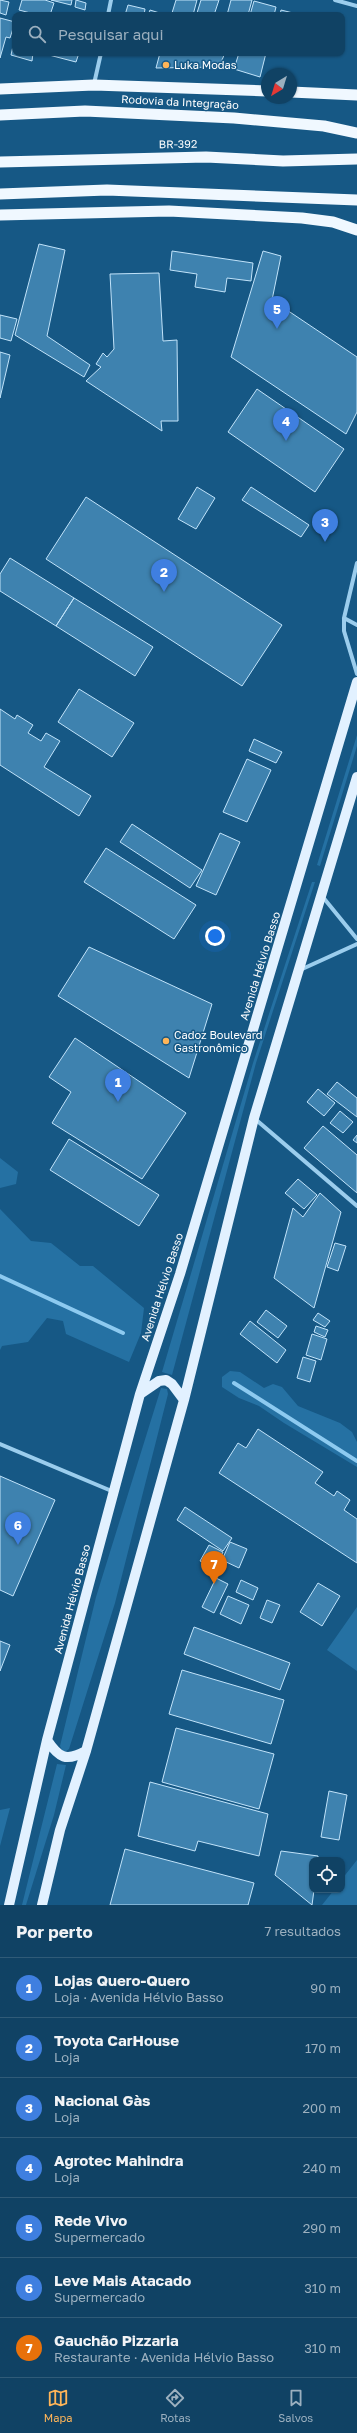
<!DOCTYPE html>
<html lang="pt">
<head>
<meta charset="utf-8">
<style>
	body { margin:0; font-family:"Golos Text",sans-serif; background:#19496a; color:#f1f3f6 }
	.controls { position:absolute; right:12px; bottom:12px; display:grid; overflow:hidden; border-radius:8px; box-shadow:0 1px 3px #0004 }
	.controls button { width:36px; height:36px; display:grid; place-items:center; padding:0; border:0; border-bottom:1px solid #305b78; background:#104264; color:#f1f3f6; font:20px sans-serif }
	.compass { position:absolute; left:261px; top:68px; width:36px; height:36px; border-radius:50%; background:#104264; box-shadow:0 1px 3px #0004; rotate:218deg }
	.you { position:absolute; left:215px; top:936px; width:14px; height:14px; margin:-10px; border:3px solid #fff; border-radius:50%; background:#1a73e8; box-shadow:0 0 0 6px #1a73e833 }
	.badge { display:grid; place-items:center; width:26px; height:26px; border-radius:50%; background:#ffb558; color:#fff; font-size:13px; font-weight:700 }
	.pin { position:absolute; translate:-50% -33px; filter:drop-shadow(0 1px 2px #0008) }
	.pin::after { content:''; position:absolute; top:21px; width:14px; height:12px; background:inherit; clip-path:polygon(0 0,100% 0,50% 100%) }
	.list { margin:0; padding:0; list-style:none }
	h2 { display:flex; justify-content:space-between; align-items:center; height:52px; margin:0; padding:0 16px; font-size:17px }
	h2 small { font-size:13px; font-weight:400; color:#9cb0bf }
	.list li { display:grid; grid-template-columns:26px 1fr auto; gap:12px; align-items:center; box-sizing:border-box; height:60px; padding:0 16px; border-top:1px solid #305b78 }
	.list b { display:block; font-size:15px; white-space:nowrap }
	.list p { margin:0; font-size:13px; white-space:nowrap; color:#9cb0bf }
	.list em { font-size:13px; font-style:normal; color:#9cb0bf }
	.icon { flex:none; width:22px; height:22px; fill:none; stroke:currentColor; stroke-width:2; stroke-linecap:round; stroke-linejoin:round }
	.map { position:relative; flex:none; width:357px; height:1905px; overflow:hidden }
	.search { position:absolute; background:#104264; box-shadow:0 1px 3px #0004; left:12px; right:12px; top:12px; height:44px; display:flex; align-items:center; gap:10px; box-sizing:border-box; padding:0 14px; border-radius:8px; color:#9cb0bf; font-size:15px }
	.sheet { height:472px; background:#104264 }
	nav { display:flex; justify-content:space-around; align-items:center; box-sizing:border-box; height:56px; border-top:1px solid #305b78; background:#104264; font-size:11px; color:#9cb0bf }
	nav a { display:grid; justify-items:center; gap:2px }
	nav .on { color:#ffb558 }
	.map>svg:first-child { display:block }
	.green { fill:#2571a3 }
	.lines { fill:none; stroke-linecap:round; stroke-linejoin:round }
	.stream { stroke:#8dcaf0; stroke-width:4 }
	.building { fill:#3e82af; stroke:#c1e3fa }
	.minor { stroke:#9bcded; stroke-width:4 }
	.primary { stroke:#e2f1ff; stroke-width:10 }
	.trunk { stroke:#f0f8ff; stroke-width:11 }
	.poi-dot { fill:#ffb558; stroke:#165885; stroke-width:1.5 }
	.labels { text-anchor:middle; stroke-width:3; stroke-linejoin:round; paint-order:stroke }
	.poi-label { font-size:11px; fill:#fff; stroke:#165885; text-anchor:start }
	.street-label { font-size:11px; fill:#fff; stroke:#165885 }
</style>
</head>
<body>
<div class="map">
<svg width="357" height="1905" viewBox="0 0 357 1905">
	<rect width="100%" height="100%" fill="#165885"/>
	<path class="green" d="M357,735V746L320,866L317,865Z
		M312,882H315L256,1063L172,1375L162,1372L253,1063Z
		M0,1158L18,1172L16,1184L0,1188Z
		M0,1209L31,1241L51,1243L80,1266H93L144,1308L141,1333L129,1362L66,1334L63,1321L47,1318L28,1342L2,1346L0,1350Z
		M230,1371L240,1372L264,1388L273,1384L282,1387L298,1406L340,1423L352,1432L357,1442V1467L284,1423L259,1406L239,1398L222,1387V1377Z
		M161,1388L167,1389L168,1394L115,1603L69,1749L65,1752L62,1750L60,1746L96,1597Z
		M357,1607V1671L327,1650Z
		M57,1764L66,1765L54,1815L26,1905H22Z
		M10,1808L0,1846V1810Z
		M357,1860V1905H322L334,1890H342V1879Z"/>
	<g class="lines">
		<path class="stream" d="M0,1276L123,1333
			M234,1383L357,1461"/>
	</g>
	<path class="building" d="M0,0L9,2L6,15L0,13Z
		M22,0H45L54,3L50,15H38L19,10Z
		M51,0H72L71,5Z
		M76,0L86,3L85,10L75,7Z
		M176,0H197L193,15L172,13Z
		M201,0H219L214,15L197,13Z
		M231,0H252L248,15H227Z
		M254,1L276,7L274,15H250Z
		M128,5L145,9L144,15H125Z
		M150,10L166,15H148Z
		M281,10L301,15H280Z
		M0,18L15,22L10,38L6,37L0,58Z
		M15,37V53H33L32,61L11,55Z
		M50,53H79L76,62L49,55Z
		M160,53H225L219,67L156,68Z
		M239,53H266L260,77L234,69Z
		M39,244L65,250L47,336L90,365L84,377L15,335Z
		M172,251L253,263L251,281L227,278L225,292L195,287L197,274L170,270Z
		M263,251L281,256L272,300L357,357V412L346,434L231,357Z
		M159,273L163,341L177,340L178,421H161L162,431L86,381L101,367L96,364L103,353L107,357L114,349L110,274Z
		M0,315L17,319L11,341L0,338Z
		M0,352L10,355L0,398Z
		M257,389L344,449L315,492L228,432Z
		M197,487L215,498L196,529L178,519Z
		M251,487L309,525L301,537L242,500Z
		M86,497L282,625L242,686L46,559Z
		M10,558L74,598L56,626L0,591V574Z
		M74,598L153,647L135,676L56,626Z
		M79,689L134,723L112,757L58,722Z
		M0,709L15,719L17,715L33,725L28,733L41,741L46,733L60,741L44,767L91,796L79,816L0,765Z
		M254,739L282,752L276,763L249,751Z
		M247,759L271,770L247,822L223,812Z
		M132,824L202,870L190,888L120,842Z
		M220,833L240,842L216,895L196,886Z
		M106,848L196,905L174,939L84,882Z
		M89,947L212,1004L189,1078L58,996Z
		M75,1038L186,1113L142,1179L52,1123L71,1092L49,1077Z
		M337,1082L357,1098V1117L327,1094Z
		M318,1089L335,1103L324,1116L307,1102Z
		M340,1111L353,1122L343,1133L330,1123Z
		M323,1126L357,1155V1193L304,1148Z
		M357,1135V1143L353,1140Z
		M69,1139L159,1195L139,1226L50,1170Z
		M298,1179L317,1195L304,1209L285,1193Z
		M320,1193L341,1212L314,1308L274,1278L293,1208L303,1217Z
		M335,1243L346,1246L338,1271L327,1267Z
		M266,1310L287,1326L278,1338L257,1322Z
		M318,1313L330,1321L325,1327L313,1320Z
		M250,1321L286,1350L277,1363L240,1334Z
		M316,1326L328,1330L325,1337L314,1332Z
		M312,1334L327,1339L321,1360L306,1355Z
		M303,1357L316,1361L310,1382L297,1378Z
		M258,1429L323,1472L315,1483L334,1496L337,1491L350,1500L344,1510L357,1519V1563L219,1473L238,1443L246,1448Z
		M0,1476L55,1500L13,1596L0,1590Z
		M185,1507L232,1538L223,1551L177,1520Z
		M230,1542L247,1549L239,1568L222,1560Z
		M209,1545L223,1552L215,1568L200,1561Z
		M216,1578L228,1584L214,1613L202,1607Z
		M241,1580L258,1588L253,1600L236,1592Z
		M318,1583L340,1596L322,1626L300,1612Z
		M228,1596L249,1605L241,1624L220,1614Z
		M267,1600L280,1605L272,1623L260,1618Z
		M194,1627L290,1663L280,1690L184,1654Z
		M0,1641L10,1645L0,1671Z
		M182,1670L284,1700L271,1744L169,1714Z
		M176,1728L274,1754L259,1809L162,1782Z
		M150,1782L268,1814L259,1856L198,1841L195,1851L138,1836Z
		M329,1791L347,1795L339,1840L321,1837Z
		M125,1849L254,1883L248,1905H110Z
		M281,1851L318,1856V1860H312L314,1890L312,1905L275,1875Z"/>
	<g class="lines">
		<path class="minor" d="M335,0L357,6
			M108,15L111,0
			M94,84L101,53
			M357,563L344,618V631L357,674
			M344,618L357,625
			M322,896L357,939
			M300,970L357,944
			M254,1118L357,1206
			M0,1444L114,1492"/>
		<path class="primary" d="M140,1394L159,1381L166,1380L172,1384L184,1400
			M47,1740C59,1758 66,1762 86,1751
			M9,1905L47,1740L140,1394L180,1274L357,682
			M42,1905L60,1830L86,1751L184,1400L254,1118L357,777"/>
		<path class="trunk" d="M0,89L94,85L267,91
			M291,92L357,95
			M0,115L85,111L234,118L324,126L357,133
			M0,162L206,157L283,161L357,159
			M0,194L107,190L357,200
			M0,215L169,211L302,218L333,222L357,230"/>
	</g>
	<g class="poi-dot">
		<circle cx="166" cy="65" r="4"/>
		<circle cx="166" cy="1041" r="4"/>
	</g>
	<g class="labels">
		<g class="poi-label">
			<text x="174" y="69">Luka Modas</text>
			<text x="174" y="1039">Cadoz Boulevard<tspan x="174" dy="13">Gastronômico</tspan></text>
		</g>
		<g class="street-label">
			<text transform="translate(180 102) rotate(3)" y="4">Rodovia da Integração</text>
			<text transform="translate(178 144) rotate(-1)" y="4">BR-392</text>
			<text transform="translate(260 966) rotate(-73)" y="4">Avenida Hélvio Basso</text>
			<text transform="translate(162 1287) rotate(-72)" y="4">Avenida Hélvio Basso</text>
			<text transform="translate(72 1599) rotate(-75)" y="4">Avenida Hélvio Basso</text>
		</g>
	</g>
</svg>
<div class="controls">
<button><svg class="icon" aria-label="locate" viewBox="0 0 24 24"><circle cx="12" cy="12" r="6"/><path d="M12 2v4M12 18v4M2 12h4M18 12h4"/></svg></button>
</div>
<svg class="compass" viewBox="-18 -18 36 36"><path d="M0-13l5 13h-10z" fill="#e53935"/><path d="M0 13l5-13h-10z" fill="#9cb0bf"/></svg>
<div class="you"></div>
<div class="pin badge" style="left:118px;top:1102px;background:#3f7fe0">1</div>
<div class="pin badge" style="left:164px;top:592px;background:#3f7fe0">2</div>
<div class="pin badge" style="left:325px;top:542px;background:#3f7fe0">3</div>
<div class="pin badge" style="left:286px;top:441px;background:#3f7fe0">4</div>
<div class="pin badge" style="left:277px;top:329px;background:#3f7fe0">5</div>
<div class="pin badge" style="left:18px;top:1545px;background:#3f7fe0">6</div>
<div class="pin badge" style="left:214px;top:1584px;background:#e8710a">7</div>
<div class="search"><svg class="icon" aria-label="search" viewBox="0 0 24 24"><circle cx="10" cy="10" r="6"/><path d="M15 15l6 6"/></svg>Pesquisar aqui</div>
</div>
<section class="sheet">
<h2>Por perto<small>7 resultados</small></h2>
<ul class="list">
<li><span class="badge" style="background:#3f7fe0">1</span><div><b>Lojas Quero-Quero</b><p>Loja · Avenida Hélvio Basso</p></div><em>90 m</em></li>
<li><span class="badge" style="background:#3f7fe0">2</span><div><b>Toyota CarHouse</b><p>Loja</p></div><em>170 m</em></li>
<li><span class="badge" style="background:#3f7fe0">3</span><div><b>Nacional Gàs</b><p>Loja</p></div><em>200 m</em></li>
<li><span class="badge" style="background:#3f7fe0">4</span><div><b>Agrotec Mahindra</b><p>Loja</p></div><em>240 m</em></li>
<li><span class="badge" style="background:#3f7fe0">5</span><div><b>Rede Vivo</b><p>Supermercado</p></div><em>290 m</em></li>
<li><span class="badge" style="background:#3f7fe0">6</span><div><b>Leve Mais Atacado</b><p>Supermercado</p></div><em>310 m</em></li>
<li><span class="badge" style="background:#e8710a">7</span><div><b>Gauchão Pizzaria</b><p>Restaurante · Avenida Hélvio Basso</p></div><em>310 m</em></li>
</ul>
</section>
<nav>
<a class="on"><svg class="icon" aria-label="map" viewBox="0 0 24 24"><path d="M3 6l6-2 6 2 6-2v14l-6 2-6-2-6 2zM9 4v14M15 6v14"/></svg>Mapa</a>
<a><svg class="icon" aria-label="directions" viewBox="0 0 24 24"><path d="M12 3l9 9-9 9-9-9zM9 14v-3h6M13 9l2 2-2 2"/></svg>Rotas</a>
<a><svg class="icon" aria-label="saved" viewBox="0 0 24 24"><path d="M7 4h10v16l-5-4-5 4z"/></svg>Salvos</a>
</nav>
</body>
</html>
